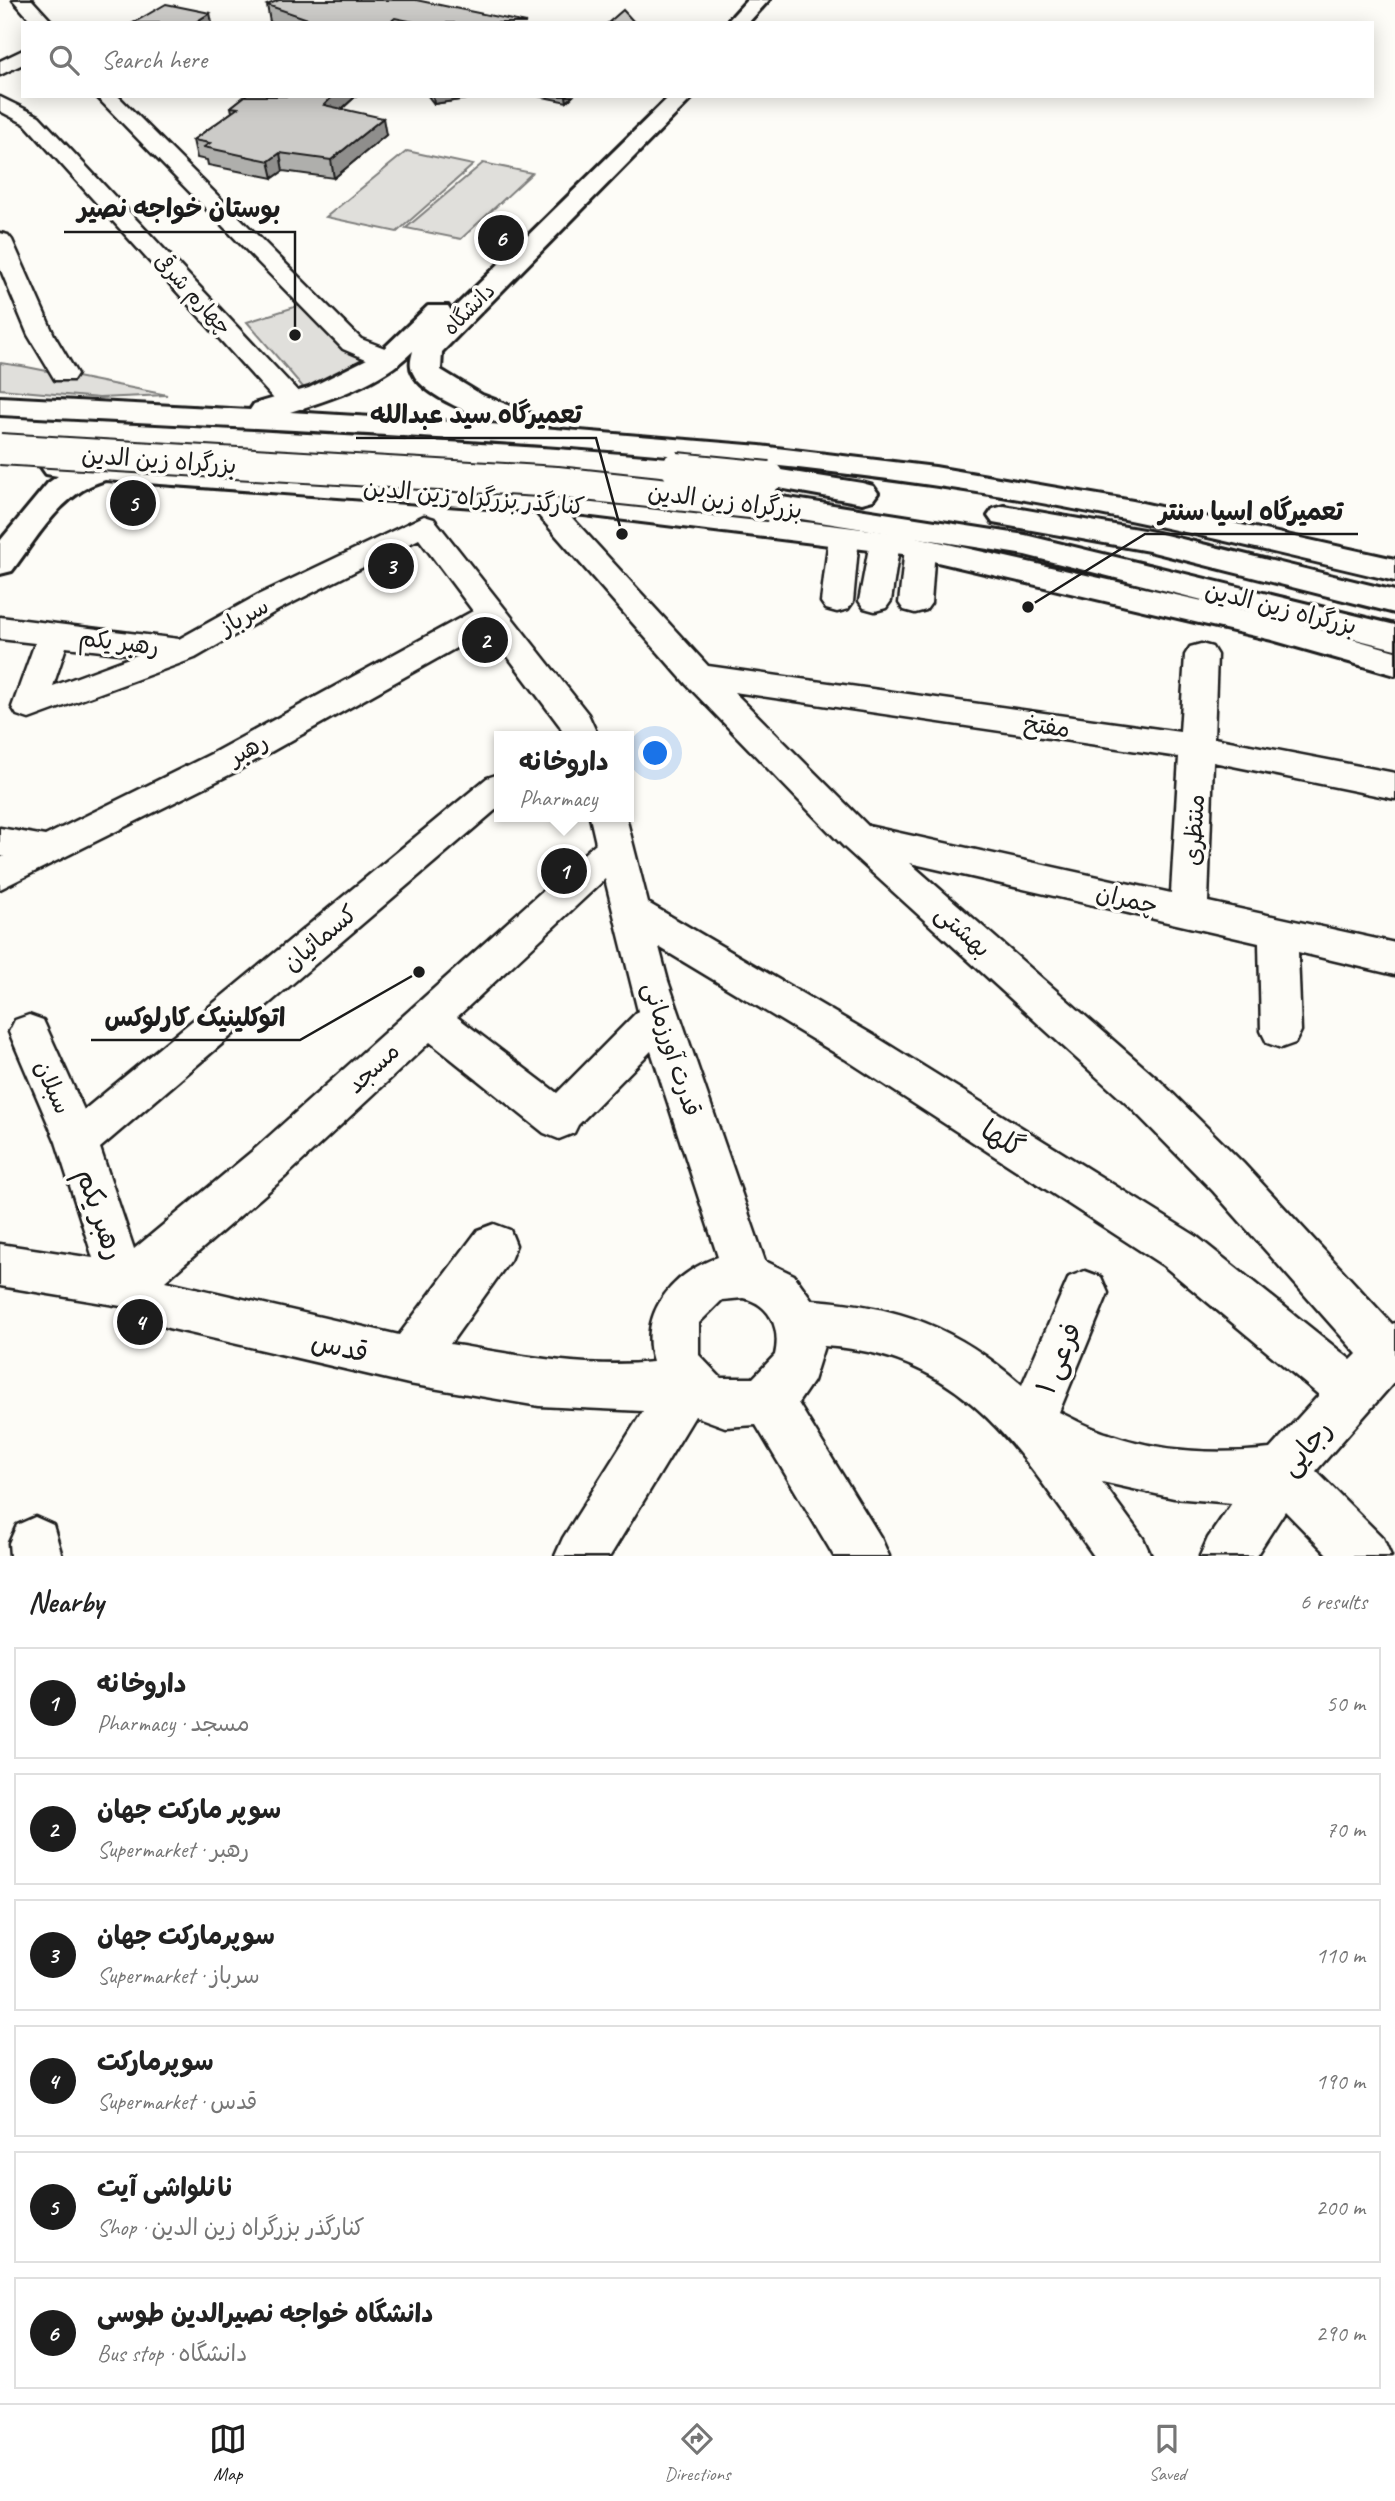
<!DOCTYPE html>
<html lang="en">
<head>
<meta charset="utf-8">
<style>
	body { margin:0; font-family:Caveat,"Playpen Sans Arabic",sans-serif; background:#f6f6f6; color:#222 }
	.you { position:absolute; left:656px; top:754px; width:24px; height:24px; margin:-18px; border:5px solid #fff; border-radius:50%; background:#1a73e8; box-shadow:0 0 0 10px #1a73e833 }
	.badge { display:grid; place-items:center; width:46px; height:46px; border-radius:50%; background:#1c1c1c; color:#fff; font-size:23px; font-weight:700 }
	.pin { position:absolute; translate:-50% -50%; border:4px solid #fff; box-shadow:0 2px 7px #0006 }
	.popup { position:absolute; left:494px; top:731px; width:140px; height:91px; box-sizing:border-box; display:grid; place-content:center; border-radius:0px; background:#fff; filter:drop-shadow(0 2px 5px #0005); font-size:23px; white-space:nowrap; color:#767676 }
	.popup b { font-size:26px; color:#222 }
	.popup::after { content:''; position:absolute; left:50%; top:100%; margin-left:-14px; border:14px solid transparent; border-top-color:#fff }
	.list { margin:0; padding:0; list-style:none }
	h2 { display:flex; justify-content:space-between; align-items:center; height:91px; margin:0; padding:0 28px; font-size:30px }
	h2 small { font-size:23px; font-weight:400; color:#767676 }
	.list li { display:grid; grid-template-columns:46px 1fr auto; gap:21px; align-items:center; box-sizing:border-box; height:112px; margin:0 14px 14px; padding:0 14px; border:2px solid #e0e0e0; border-radius:0px }
	.list b { display:block; font-size:26px; white-space:nowrap }
	.list p { margin:0; font-size:23px; white-space:nowrap; color:#767676 }
	.list em { font-size:23px; font-style:normal; color:#767676 }
	.icon { flex:none; width:38px; height:38px; fill:none; stroke:currentColor; stroke-width:2; stroke-linecap:round; stroke-linejoin:round }
	.map { position:relative; flex:none; width:1395px; height:1556px; overflow:hidden }
	.search { position:absolute; background:#fff; box-shadow:0 4px 18px #0003; left:21px; right:21px; top:21px; height:77px; display:flex; align-items:center; gap:18px; box-sizing:border-box; padding:0 24px; border-radius:0px; color:#767676; font-size:26px }
	.sheet { height:847px; background:#fff }
	nav { display:flex; justify-content:space-around; align-items:center; box-sizing:border-box; height:98px; border-top:2px solid #e0e0e0; background:#fff; font-size:19px; color:#767676 }
	nav a { display:grid; justify-items:center; gap:4px }
	nav .on { color:#1c1c1c }
	.map>svg:first-child { display:block }
	.green { fill:#e0dfdb; stroke:#7e7e7c; stroke-width:2 }
	.lines { fill:none; stroke-linecap:round; stroke-linejoin:round }
	.minor-casing { stroke:#1c1c1c; stroke-width:5 }
	.major-casing { stroke:#1c1c1c; stroke-width:6 }
	.highway-casing { stroke:#1c1c1c; stroke-width:6 }
	.minor { fill:#fdfcf7; fill-rule:evenodd }
	.major { fill:#fdfcf7; fill-rule:evenodd }
	.highway { fill:#fdfcf7; fill-rule:evenodd }
	.highway-bridge-casing { stroke:#1c1c1c; stroke-width:34; stroke-linecap:butt }
	.highway-bridge { stroke:#fdfcf7; stroke-width:30 }
	.wall { fill:#afafac; stroke:#1c1c1c; stroke-width:2 }
	.shaded-wall { fill:#8f8e8c; stroke:#1c1c1c; stroke-width:2 }
	.building { fill:#cccbc8; stroke:#1c1c1c; stroke-width:2 }
	.labels { text-anchor:middle; stroke-width:7; stroke-linejoin:round; paint-order:stroke }
	.far-street-label { font-size:21px; fill:#1c1c1c; stroke:#fdfcf7 }
	.street-label { font-size:24px; fill:#1c1c1c; stroke:#fdfcf7 }
	.near-street-label { font-size:28px; fill:#1c1c1c; stroke:#fdfcf7 }
	.leader { fill:none; stroke:#1c1c1c; stroke-width:2.5 }
	.callout-dot { fill:#1c1c1c; stroke:#fdfcf7; stroke-width:2.5 }
	.callout-label { font-size:26px; text-anchor:middle; font-weight:bold; fill:#1c1c1c; stroke:#fdfcf7; stroke-width:7; stroke-linejoin:round; paint-order:stroke }
</style>
</head>
<body>
<div class="map">
<svg width="1395" height="1556" viewBox="0 0 1395 1556">
	<rect width="100%" height="100%" fill="#fdfcf7"/>
	<filter id="ink" filterUnits="userSpaceOnUse"><feTurbulence type="fractalNoise" baseFrequency=".0143" numOctaves="2"/><feDisplacementMap in="SourceGraphic" scale="14" xChannelSelector="R" yChannelSelector="G"/><feConvolveMatrix kernelMatrix="1 2 1 2 8 2 1 2 1" color-interpolation-filters="sRGB"/></filter>
	<g filter="url(#ink)">
		<path class="green" d="M407,151L473,165L397,232L326,217Z
			M483,163L532,173L461,239L406,228Z
			M304,304L376,362L308,393L247,322Z
			M0,363L22,366L167,395L99,398L0,389Z"/>
		<g class="lines">
			<defs>
				<path id="minor" d="M13,0H32L53,23H33Z
					M23,50V64L0,75V61Z
					M96,96H118L361,339L398,353L402,359L398,365H380L343,349Z
					M0,97L39,116L303,397L307,403L303,409H283L25,124L0,111Z
					M0,233L8,235L12,240L54,335L77,374L73,380H55L28,335L0,268Z
					M542,493L552,496L708,666L1180,732L1185,655L1190,647L1201,644L1212,647L1217,655L1214,738L1395,773V799L1213,762L1208,902L1395,943V975L1298,952L1301,1031L1295,1043L1281,1048L1267,1043L1261,1031L1259,943L910,863L1161,1082L1243,1163L1392,1324L1395,1323V1381L1316,1471L1383,1538L1391,1556H1329L1285,1511L1256,1556H1200L1208,1538L1232,1503L1174,1498L1102,1482L1143,1538L1151,1556H1094C1019,1451 967,1355 824,1346L813,1381L798,1403L881,1538L889,1556H834L756,1425L725,1427L695,1416L610,1556H555L563,1538L643,1411L539,1406L409,1384L168,1328L121,1306L0,1286V1244L93,1258L56,1142L9,1032L15,1020L29,1015L43,1020L84,1110L487,778L499,774V807L100,1148L134,1249L256,1148L596,843L590,817H626L648,903L873,1035L1196,1236L1351,1360L1357,1354L1213,1191L1131,1108L845,848L686,684L532,508L527,502L532,496ZM734,692L1179,757L1171,893L868,826ZM605,879L638,1011L557,1093L457,1017ZM659,947L845,1059L1164,1266L1319,1395L1270,1449C1218,1455 1159,1452 1109,1434C1092,1429 1075,1420 1059,1412L1108,1293L1101,1277L1085,1271L1069,1277L1022,1385C956,1327 900,1306 812,1300L794,1275L765,1261L668,981ZM430,1042L544,1133L559,1139L574,1133L578,1125L651,1051L718,1257C674,1273 638,1311 653,1362C586,1369 516,1355 450,1344L510,1260L516,1245L510,1230L494,1224L478,1230L399,1335L165,1281L286,1176ZM743,1298C771,1304 781,1329 775,1355L753,1378H721L699,1355V1323L722,1300Z
					M424,516L434,519L588,714L598,736H564L560,726L488,630L235,772L0,889V858L4,856H0V828L45,836L211,754L473,611L419,539L280,609L195,658L29,719L17,715L12,707L35,643L0,639V617L179,639L258,595ZM66,647L137,655L53,686Z
					M844,528L855,530L859,537L853,602L848,609L837,612L826,609L821,602L829,537L833,530Z
					M885,533L896,535L900,542L891,601L886,608L875,611L864,608L859,601L870,542L874,535Z
					M920,539L931,541L935,548L931,603L926,610L915,613L904,610L899,603L905,548L909,541Z
					M35,1517L53,1525L62,1556H10L9,1543L17,1525Z"/>
				<path id="major" d="M747,0H769L748,23H726Z
					M670,96H694L442,352L441,370L482,395L532,414L536,420L531,427L760,446L935,467L1133,501L1395,559V581C1241,544 1087,507 931,485C623,441 310,432 0,415V397L250,410L254,404L309,388L379,353L428,306H448L451,311ZM413,351C411,359 409,366 413,373C423,397 482,418 505,425L290,412C332,399 381,383 413,351Z
					M57,458L584,495L903,534L1274,617L1395,651V675L1272,640L903,554L584,515L105,480C62,492 38,537 12,571L0,574V541L48,483L58,476L46,474L41,467L46,460Z"/>
				<path id="highway" d="M768,468L862,483L873,486L878,493L873,500L862,503L757,484L752,477L757,470Z
					M769,495L1025,535L1395,625V649L1025,555L758,512L753,505L758,498Z
					M1004,506L1149,531L1395,591V613L1149,551L993,523L988,516L993,509Z"/>
			</defs>
			<use href="#minor" class="minor-casing"/>
			<use href="#major" class="major-casing"/>
			<use href="#highway" class="highway-casing"/>
			<use href="#minor" class="minor"/>
			<use href="#major" class="major"/>
			<use href="#highway" class="highway"/>
			<defs>
				<path id="highway-bridge" d="M0,449L557,482L769,505
					M676,468L768,477"/>
			</defs>
			<use href="#highway-bridge" class="highway-bridge-casing"/>
			<use href="#highway-bridge" class="highway-bridge"/>
		</g>
		<path class="wall" d="M267,5L526,23H273L270,22Z
			M245,96H356L342,109L386,135L334,178L283,171L273,178L208,165L207,160L197,158L193,140L232,112L231,107Z
			M428,96H473V98L434,104Z
			M538,96H573L567,102Z"/>
		<path class="shaded-wall" d="M210,13L212,23H194Z
			M333,96H356L327,122L324,105Z
			M433,96H473V98L434,104Z
			M566,96H573L567,102Z
			M383,118L386,135L334,178L331,160Z
			M280,153L283,171L273,178L269,161Z"/>
		<path class="building" d="M279,0H416L526,23H419L395,18L389,23H307L311,20L267,5Z
			M166,4L210,13L194,23H133Z
			M623,10L634,22V23H608Z
			M245,96H333L324,105L383,118L331,160L280,153L269,161L204,147L210,143L193,140L238,108L231,107Z"/>
	</g>
	<g class="labels">
		<g class="far-street-label">
			<text transform="translate(193 294) rotate(47)" y="7">چهارم شرقی</text>
			<text transform="translate(469 309) rotate(-45)" y="7">دانشگاه</text>
		</g>
		<g class="street-label">
			<text transform="translate(159 460) rotate(4)" y="8">بزرگراه زین الدین</text>
			<text transform="translate(474 497) rotate(5)" y="8">کنارگذر بزرگراه زین الدین</text>
			<text transform="translate(725 501) rotate(7)" y="8">بزرگراه زین الدین</text>
			<text transform="translate(1281 608) rotate(14)" y="8">بزرگراه زین الدین</text>
			<text transform="translate(244 616) rotate(-29)" y="8">سرباز</text>
			<text transform="translate(119 642) rotate(7)" y="8">رهبر یکم</text>
			<text transform="translate(1047 726) rotate(8)" y="8">مفتخ</text>
			<text transform="translate(248 749) rotate(-29)" y="8">رهبر</text>
			<text transform="translate(1194 830) rotate(-87)" y="8">منتظری</text>
			<text transform="translate(1127 899) rotate(13)" y="8">چمران</text>
			<text transform="translate(963 931) rotate(42)" y="8">بهشتی</text>
			<text transform="translate(320 938) rotate(-40)" y="8">کسمائیان</text>
			<text transform="translate(672 1049) rotate(72)" y="8">قدرت آورزمانی</text>
			<text transform="translate(373 1068) rotate(-43)" y="8">مسجد</text>
			<text transform="translate(53 1087) rotate(66)" y="8">سبلان</text>
		</g>
		<g class="near-street-label">
			<text transform="translate(1003 1138) rotate(32)" y="10">گلها</text>
			<text transform="translate(101 1214) rotate(71)" y="10">رهبر یکم</text>
			<text transform="translate(340 1346) rotate(13)" y="10">قدس</text>
			<text transform="translate(1058 1358) rotate(-67)" y="10">فرعی ۱</text>
			<text transform="translate(1305 1447) rotate(-49)" y="10">رجایی</text>
		</g>
	</g>
	<path class="leader" d="M295 335L295 232H64M622 534L596 438H356M1028 607L1145 534H1358M419 972L300 1040H91"/>
	<g class="callout-dot">
		<circle cx="295" cy="335" r="7"/>
		<circle cx="622" cy="534" r="7"/>
		<circle cx="1028" cy="607" r="7"/>
		<circle cx="419" cy="972" r="7"/>
	</g>
	<g class="callout-label">
		<text x="179" y="217">بوستان خواجه نصیر</text>
		<text x="476" y="423">تعمیرگاه سید عبدالله</text>
		<text x="1251" y="520">تعمیرگاه اسیا سنتر</text>
		<text x="195" y="1026">اتوکلینیک کارلوکس</text>
	</g>
</svg>
<div class="you"></div>
<div class="pin badge" style="left:564px;top:871px">1</div>
<div class="popup"><b>داروخانه</b>Pharmacy</div>
<div class="pin badge" style="left:485px;top:640px">2</div>
<div class="pin badge" style="left:391px;top:566px">3</div>
<div class="pin badge" style="left:140px;top:1322px">4</div>
<div class="pin badge" style="left:133px;top:503px">5</div>
<div class="pin badge" style="left:501px;top:238px">6</div>
<div class="search"><svg class="icon" aria-label="search" viewBox="0 0 24 24"><circle cx="10" cy="10" r="6"/><path d="M15 15l6 6"/></svg>Search here</div>
</div>
<section class="sheet">
<h2>Nearby<small>6 results</small></h2>
<ul class="list">
<li><span class="badge">1</span><div><b>داروخانه</b><p>Pharmacy · مسجد</p></div><em>50 m</em></li>
<li><span class="badge">2</span><div><b>سوپر مارکت جهان</b><p>Supermarket · رهبر</p></div><em>70 m</em></li>
<li><span class="badge">3</span><div><b>سوپرمارکت جهان</b><p>Supermarket · سرباز</p></div><em>110 m</em></li>
<li><span class="badge">4</span><div><b>سوپرمارکت</b><p>Supermarket · قدس</p></div><em>190 m</em></li>
<li><span class="badge">5</span><div><b>نانلواشی آیت</b><p>Shop · کنارگذر بزرگراه زین الدین</p></div><em>200 m</em></li>
<li><span class="badge">6</span><div><b>دانشگاه خواجه نصیرالدین طوسی</b><p>Bus stop · دانشگاه</p></div><em>290 m</em></li>
</ul>
</section>
<nav>
<a class="on"><svg class="icon" aria-label="map" viewBox="0 0 24 24"><path d="M3 6l6-2 6 2 6-2v14l-6 2-6-2-6 2zM9 4v14M15 6v14"/></svg>Map</a>
<a><svg class="icon" aria-label="directions" viewBox="0 0 24 24"><path d="M12 3l9 9-9 9-9-9zM9 14v-3h6M13 9l2 2-2 2"/></svg>Directions</a>
<a><svg class="icon" aria-label="saved" viewBox="0 0 24 24"><path d="M7 4h10v16l-5-4-5 4z"/></svg>Saved</a>
</nav>
</body>
</html>
